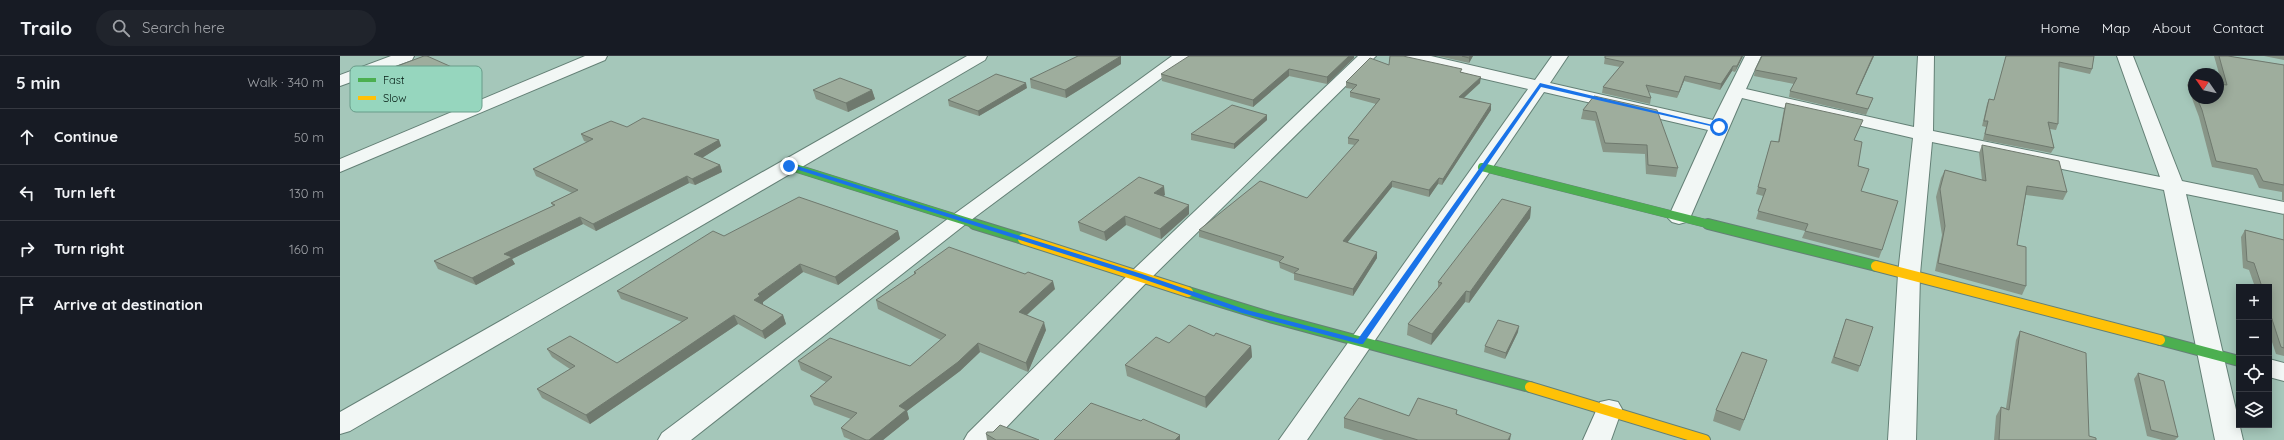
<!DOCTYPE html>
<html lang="en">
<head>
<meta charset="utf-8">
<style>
	body { margin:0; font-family:Quicksand,sans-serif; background:#20242c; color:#f1f3f6 }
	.controls { position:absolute; right:12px; bottom:12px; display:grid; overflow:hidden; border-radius:0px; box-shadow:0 2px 10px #0003 }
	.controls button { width:36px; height:36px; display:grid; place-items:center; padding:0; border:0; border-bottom:1px solid #363941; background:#171b24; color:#f1f3f6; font:20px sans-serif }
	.compass { position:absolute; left:1848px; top:12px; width:36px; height:36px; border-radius:50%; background:#171b24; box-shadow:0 2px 10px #0003; rotate:304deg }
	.stop { position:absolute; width:12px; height:12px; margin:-9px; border:3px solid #1a73e8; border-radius:50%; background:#fff }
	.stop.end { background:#1a73e8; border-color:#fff; box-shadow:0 1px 4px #0008 }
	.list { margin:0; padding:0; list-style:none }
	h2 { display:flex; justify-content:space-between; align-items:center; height:52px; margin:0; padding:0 16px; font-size:17px }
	h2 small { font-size:13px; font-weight:400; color:#9ea1a6 }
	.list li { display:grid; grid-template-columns:26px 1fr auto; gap:12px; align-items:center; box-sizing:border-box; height:56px; padding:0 16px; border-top:1px solid #363941 }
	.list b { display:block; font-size:15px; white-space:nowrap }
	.list em { font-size:13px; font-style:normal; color:#9ea1a6 }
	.icon { flex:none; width:22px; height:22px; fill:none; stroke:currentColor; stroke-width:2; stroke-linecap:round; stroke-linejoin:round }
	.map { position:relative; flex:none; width:1944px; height:384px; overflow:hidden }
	header { display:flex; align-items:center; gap:24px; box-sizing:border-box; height:56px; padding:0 20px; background:#171b24; border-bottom:1px solid #363941 }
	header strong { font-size:19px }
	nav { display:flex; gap:22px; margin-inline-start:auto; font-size:14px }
	.search { width:280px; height:36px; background:#20242c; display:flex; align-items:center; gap:10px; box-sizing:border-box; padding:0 14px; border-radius:22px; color:#9ea1a6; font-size:15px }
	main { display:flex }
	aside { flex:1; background:#171b24 }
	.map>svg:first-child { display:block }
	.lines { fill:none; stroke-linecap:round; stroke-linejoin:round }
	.street-casing { stroke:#648076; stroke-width:2 }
	.fast-far1-casing { stroke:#648076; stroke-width:9 }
	.fast-casing { stroke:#648076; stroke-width:12 }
	.slow-casing { stroke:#648076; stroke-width:12 }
	.street { fill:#f2f7f5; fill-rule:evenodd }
	.fast-far1 { stroke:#4caf50; stroke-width:8 }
	.fast { stroke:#4caf50; stroke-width:10 }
	.slow { stroke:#ffc107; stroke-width:10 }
	.wall { fill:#889587 }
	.shaded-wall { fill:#6f796e }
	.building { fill:#9ead9d; stroke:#6f796e }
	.route { fill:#1a73e8 }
	.key { fill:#96d6be; stroke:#699d8a; stroke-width:1 }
	.key-label { font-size:11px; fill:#00170f }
</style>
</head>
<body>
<header>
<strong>Trailo</strong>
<div class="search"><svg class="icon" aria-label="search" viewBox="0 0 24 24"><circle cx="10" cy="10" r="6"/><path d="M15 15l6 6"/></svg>Search here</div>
<nav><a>Home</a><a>Map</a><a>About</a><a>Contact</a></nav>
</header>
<main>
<aside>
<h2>5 min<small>Walk · 340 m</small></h2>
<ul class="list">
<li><svg class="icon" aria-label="ahead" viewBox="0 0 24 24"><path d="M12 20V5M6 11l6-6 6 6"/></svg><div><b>Continue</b></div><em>50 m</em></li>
<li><svg class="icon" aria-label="left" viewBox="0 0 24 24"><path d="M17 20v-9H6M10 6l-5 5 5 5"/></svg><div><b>Turn left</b></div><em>130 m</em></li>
<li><svg class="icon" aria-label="right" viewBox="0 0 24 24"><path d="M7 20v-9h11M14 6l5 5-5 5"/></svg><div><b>Turn right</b></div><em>160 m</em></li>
<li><svg class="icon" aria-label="arrive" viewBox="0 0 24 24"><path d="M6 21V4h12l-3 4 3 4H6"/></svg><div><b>Arrive at destination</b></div></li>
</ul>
</aside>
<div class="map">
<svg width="1944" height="384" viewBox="0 0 1944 384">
	<rect width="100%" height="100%" fill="#a5c7ba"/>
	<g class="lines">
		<defs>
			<path id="street" d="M51,0H74L72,4L0,30V19Z
				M245,0H267L265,4L0,116V103Z
				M627,0H647L645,4L10,375L0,378V356Z
				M832,0H851L627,167L351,384H318L322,377L613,159Z
				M1018,0H1036L808,225L654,384H624L628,377L792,215Z
				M1061,0H1091L1195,24L1212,0H1228L1210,27L1373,64L1405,0H1421L1406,33L1574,71L1578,0H1594L1593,75L1820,121L1777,0H1793L1842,125L1944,146V158L1846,138L1903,384H1875L1824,134L1592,86L1580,218L1576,384H1548L1558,218L1573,82L1402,42L1350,162L1346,166L1339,168L1332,166L1328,162L1368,74L1204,36L967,384H939L1188,33L1063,4Z
				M1929,303L1944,307V325L1929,321Z
				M1269,344L1278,346L1282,353L1271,384H1243L1260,346Z"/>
			<path id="fast-far1" d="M449,110L638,169
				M1142,111L1372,169"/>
			<path id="fast" d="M634,168L683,183
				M1368,168L1536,210
				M848,236L933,262L1190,331
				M1820,284L1899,305"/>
			<path id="slow" d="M683,183L848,236
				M1536,210L1820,284
				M1190,331L1365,384"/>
		</defs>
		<use href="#street" class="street-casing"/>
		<use href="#fast-far1" class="fast-far1-casing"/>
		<use href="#fast" class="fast-casing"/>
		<use href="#slow" class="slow-casing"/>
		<use href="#street" class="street"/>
		<use href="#fast-far1" class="fast-far1"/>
		<use href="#fast" class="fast"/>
		<use href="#slow" class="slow"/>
	</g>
	<path class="wall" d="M781,0V8L726,42L691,32L690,23Z
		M1098,0H1133L1129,7Z
		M1265,0H1403L1395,16L1392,15L1380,34L1344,25L1337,42L1308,36L1311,42L1310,48L1262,37L1263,31L1280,11L1264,8Z
		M1422,0H1534L1516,38L1533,42L1526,59L1449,41L1450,35L1454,28L1414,20L1415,14Z
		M1665,0H1754L1752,13L1750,18L1719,11L1718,68L1716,74L1710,73L1714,92L1711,97L1643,84L1646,71L1642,70L1647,48L1649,43L1654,44L1666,0Z
		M1874,0H1888L1944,9V145L1942,144V136L1919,132L1913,119L1872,111L1859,61L1847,29L1850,23H1854V42H1878L1882,28Z
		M1924,0H1944V4Z
		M1014,2L987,28L949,20L913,51L822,25L821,18Z
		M1049,9L1122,16L1140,27L1124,42L1151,48V54L1102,129L1098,128L1089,141L1052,131L1007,186L1037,202L1013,240L954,224V218L940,212L939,206L859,181V174L967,142L1015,89L1008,88V82L1036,48L1010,41V36L1013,33L1006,32V26Z
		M123,16L127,25L80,43L33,30L28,21Z
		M687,32L639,60L609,50L608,44Z
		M473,34H532L535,43L508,56L476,43Z
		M1254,40L1338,112L1336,121L1306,118L1305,98L1263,96L1255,65L1241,63L1243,54Z
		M1446,47L1520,71L1514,84L1521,135L1542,194L1539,202L1462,182L1465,175L1416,163L1423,140L1416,138L1431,85L1438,86L1444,53Z
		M927,64L894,93L851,84V78Z
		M287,71L379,84L381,90L362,102L380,109L382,116L355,129L349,127L256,175L243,168L172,203L175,208L136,229L98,213L94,205L213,150L211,147L232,137L196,120L193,113L247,86L244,85L241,78Z
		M1642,89L1727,136L1723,144L1686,139L1677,189L1686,230L1682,239L1595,215L1602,179L1596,141L1601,122L1605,114L1642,124L1639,97Z
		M825,139L823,140L849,158L821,183L786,169L766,185L740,175L738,166Z
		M1191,151L1190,162L1129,247L1125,246L1091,289L1067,279L1068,268L1098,232V226Z
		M1944,157V300L1936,298L1929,277V231H1915L1909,214L1903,212L1901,181L1905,174L1943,184V159Z
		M558,175L560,183L498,229L463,216L423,246V249L443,259L446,268L425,283L398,268L250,368L202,342L197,333L230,313L212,301L207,293L277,307L342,266L281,243L277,235L384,180Z
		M574,216L715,233L687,259L706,274L688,316L640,296L620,315L567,355L569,363L543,384H511L504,381L501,372L511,363L474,349L470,340L486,326L461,314L458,305L570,310L601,284L538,253L536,244L574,219Z
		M1504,269L1520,310L1518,316L1491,307Z
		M1680,275L1749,380L1756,384H1654L1656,360L1661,351L1666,352L1676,284Z
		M1178,276L1165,303L1144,296L1145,290Z
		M874,280L911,290L912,301L866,352L787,320L785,309L829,287Z
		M1423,315L1400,375L1373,365L1376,354Z
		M1798,317L1838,381L1835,384H1822L1807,380L1794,323Z
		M1117,354V358L1170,384H1044L1004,372V362L1069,360Z
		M646,378L699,384H647Z"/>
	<path class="shaded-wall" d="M781,0V8L726,42L725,34Z
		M1009,0H1014V2L987,28V21Z
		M1130,0H1133L1129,7V2Z
		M1402,0H1403L1395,16L1397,10Z
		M1533,0H1534L1514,44L1516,38Z
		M1393,10L1392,15L1380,34L1381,28Z
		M949,13V20L913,51V44Z
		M123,16L127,25L80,43L75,34Z
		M1345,20L1344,25L1337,42L1339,36Z
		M1141,21L1140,27L1119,46V41Z
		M686,27L687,32L639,60L638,55Z
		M532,34L535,43L508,56L506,47Z
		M1151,48V54L1102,129L1103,123Z
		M927,59V64L894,93V88Z
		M379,84L381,90L357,105L354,98Z
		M380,109L382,116L355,129L352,123Z
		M347,120L349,127L256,175L253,168Z
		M1099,122L1098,128L1089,141V134Z
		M1052,125V131L1003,192V185Z
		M824,130L825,139L815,146L814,137Z
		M849,149V158L821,183L820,173Z
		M1191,151L1190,162L1129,247L1130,236Z
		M785,160L786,169L766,185L764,176Z
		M240,161L243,168L172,203L175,208L136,229L132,222L164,198Z
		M558,175L560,183L498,229L495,221Z
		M1037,196V202L1013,240V233Z
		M460,208L463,216L423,246V248L417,252L414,244L418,238Z
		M713,225L715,233L681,264L679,256Z
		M1126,235L1125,246L1091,289L1092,278Z
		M394,259L398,268L250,368L246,359Z
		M443,259L446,268L425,283L422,275Z
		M704,266L706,274L688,316L686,307Z
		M1179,270L1178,276L1165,303L1166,297Z
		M638,287L640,296L620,315L567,355L569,363L543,384H529L559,350Z
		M911,290L912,301L866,352L865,341Z
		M1427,304L1423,315L1400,375L1404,364Z
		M1171,378L1170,384H1168Z
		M840,379V384H835Z"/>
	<path class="building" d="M84,0H87L123,16L75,34L28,21Z
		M738,0H781L725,34L690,23Z
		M849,0H1009L987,21L949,13L913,44L821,18Z
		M1050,0H1063L1122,13L1120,16L1141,21L1119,41L1151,48L1103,123L1099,122L1089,134L1052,125L1003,185L1037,196L1013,233L954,217L959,213L939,206L944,201L859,174L920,125L967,142L1019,84L1008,82L1040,43L1010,36L1017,29L1006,26L1030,2L1049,9Z
		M1122,0H1130L1129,2Z
		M1265,0H1402L1397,10H1393L1381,28L1345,20L1339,36L1306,29L1311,42L1263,31L1284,6L1265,2Z
		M1422,0H1533L1516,38L1533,42L1528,53L1450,35L1457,22L1415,14Z
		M1666,0H1754L1752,13L1719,6L1718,68L1708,66L1714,92L1645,78L1648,65H1644L1649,43L1654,44Z
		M1879,0H1888L1944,9V129L1923,125L1917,113L1876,105L1862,54L1857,42H1878V28L1887,29Z
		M656,18L686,27L638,55L608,44Z
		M500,22L532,34L506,47L473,34Z
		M1850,23H1854V33Z
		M1254,40L1317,54L1338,112L1308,109L1307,89L1265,87L1256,56L1243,54Z
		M1446,47L1523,64L1514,84L1522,86L1518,110L1529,113L1521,135L1558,145L1542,194L1465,175L1468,168L1418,155L1426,133L1418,131L1431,85L1439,86Z
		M892,49L927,59L894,88L851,78Z
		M303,62L379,84L354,98L380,109L352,123L347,120L253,168L240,161L164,198L172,201L132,222L94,205L215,149L211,147L238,134L193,113L253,83L241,78L271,65L287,71Z
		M1642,89L1719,105L1727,136L1687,130L1677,189L1686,191V230L1598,207L1605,170L1600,133L1605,114L1646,125Z
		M799,121L824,130L814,137L849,149L820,173L785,160L764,176L738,166Z
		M459,141L558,175L495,221L460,208L418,238L420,240L414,244L443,259L422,275L394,259L246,359L197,333L235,310L207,293L230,280L277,307L348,262L277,235L373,175L384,180Z
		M1162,143L1191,151L1130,236L1126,235L1092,278L1068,268L1102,227L1098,226Z
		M1905,174L1944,184V292L1941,291L1929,254V231H1922L1914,207L1907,205Z
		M609,191L685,218L688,216L713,225L679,256L704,266L686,307L638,287L618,306L559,350L566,354L529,384H526L501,372L517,357L470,340L492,321L458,305L490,282L570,310L606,279L536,244L576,217L574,216Z
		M1506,263L1533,271L1520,310L1494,301Z
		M1158,264L1179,270L1166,297L1145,290Z
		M849,269L874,280L876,277L911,290L865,341L785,309L816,281L829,287Z
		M1680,275L1746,297L1749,380L1756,382V384H1659L1661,351L1669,354Z
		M1402,296L1427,304L1404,364L1376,354Z
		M1798,317L1824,325L1838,381L1811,374Z
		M1019,342L1069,360L1078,342L1117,354L1116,358L1171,378L1168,384H1078L1004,362Z
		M751,347L801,365L803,363L840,379L835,384H714Z
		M660,369L699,384H656L646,378L647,376H653Z"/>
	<path class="route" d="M1200,27L1381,71L1379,72L1201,31L1023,288H1020L902,257L797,221L446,110L451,108L802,218L907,254L1018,283Z"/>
	<rect x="10" y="10" width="132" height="46" rx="6" class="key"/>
	<rect x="18" y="22" width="18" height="4" fill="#4caf50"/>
	<rect x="18" y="40" width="18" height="4" fill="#ffc107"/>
	<g class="key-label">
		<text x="43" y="28">Fast</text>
		<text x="43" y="46">Slow</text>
	</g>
</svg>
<div class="controls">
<button>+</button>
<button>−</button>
<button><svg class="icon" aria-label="locate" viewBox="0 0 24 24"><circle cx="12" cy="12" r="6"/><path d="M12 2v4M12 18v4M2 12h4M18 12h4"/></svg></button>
<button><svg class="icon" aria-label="layers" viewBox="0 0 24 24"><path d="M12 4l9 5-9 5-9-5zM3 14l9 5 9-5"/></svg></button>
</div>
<svg class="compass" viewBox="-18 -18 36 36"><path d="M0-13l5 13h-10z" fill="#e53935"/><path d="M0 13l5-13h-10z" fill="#9ea1a6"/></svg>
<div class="stop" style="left:1379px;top:71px"></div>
<div class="stop end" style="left:449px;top:110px"></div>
</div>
</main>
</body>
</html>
